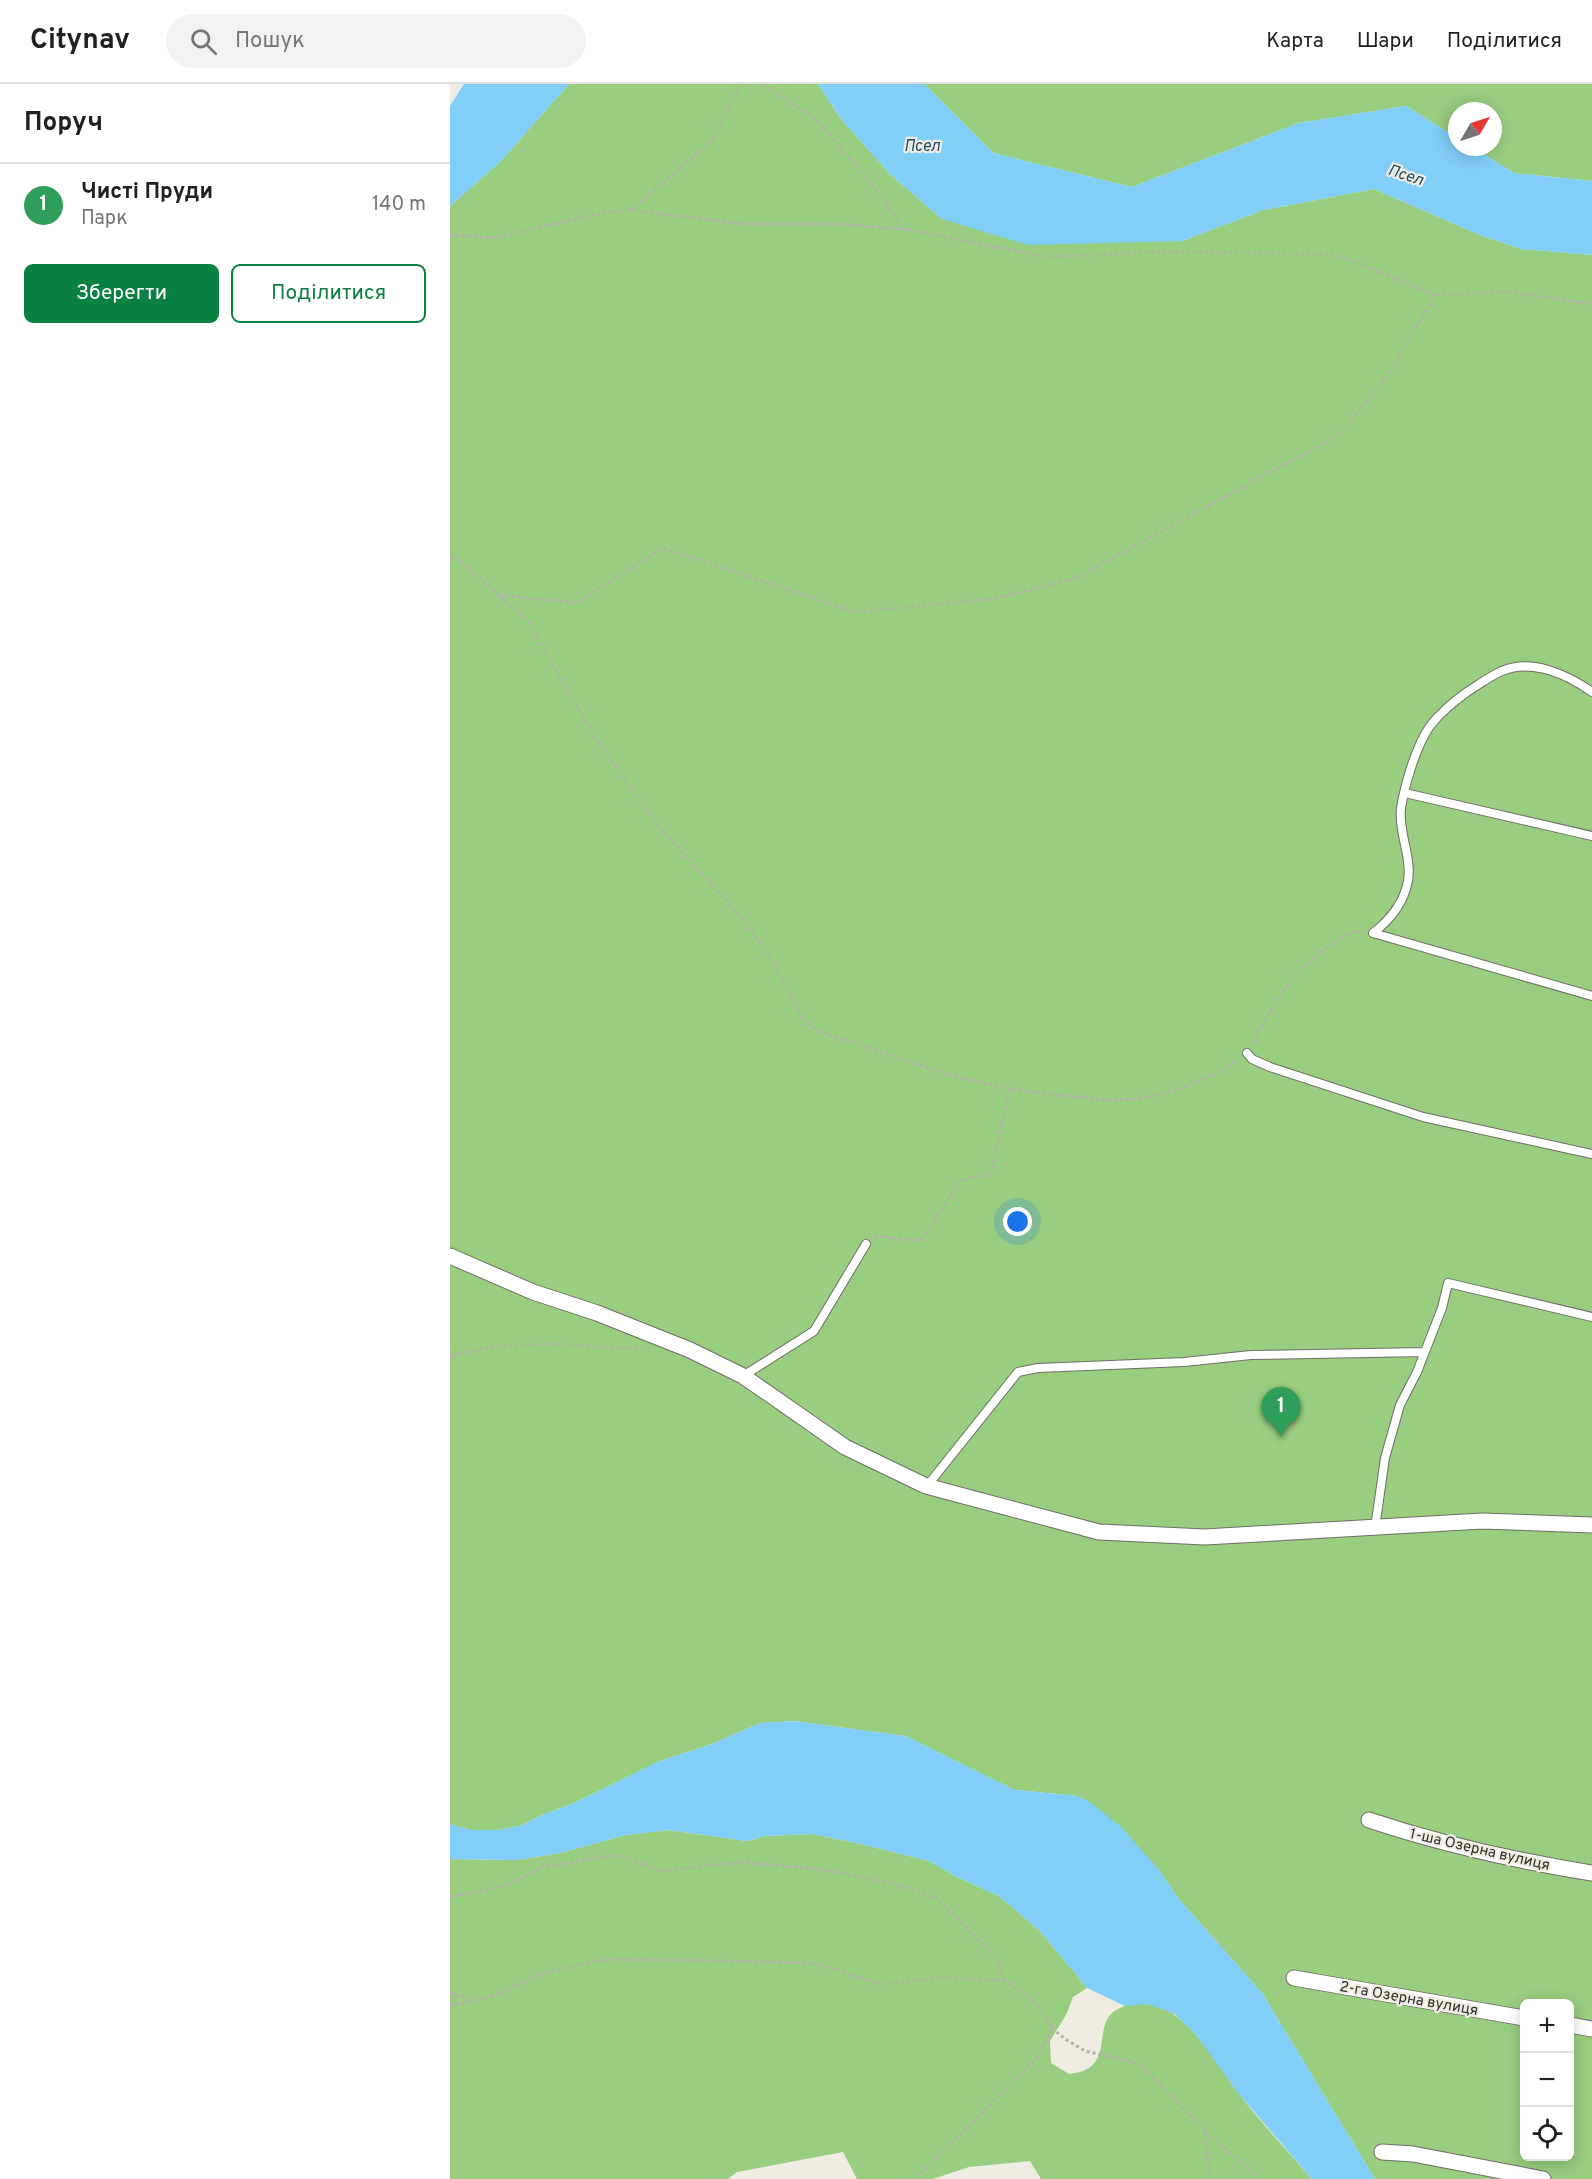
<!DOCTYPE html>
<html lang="uk">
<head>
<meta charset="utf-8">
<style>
	body { margin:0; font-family:Overpass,sans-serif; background:#f2f2f2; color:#202124 }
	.controls { position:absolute; right:18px; bottom:18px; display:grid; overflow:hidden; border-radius:9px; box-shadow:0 3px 15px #0003 }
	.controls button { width:54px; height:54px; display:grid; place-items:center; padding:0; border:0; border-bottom:2px solid #e0e0e0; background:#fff; color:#202124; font:30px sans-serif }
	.compass { position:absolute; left:998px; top:18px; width:54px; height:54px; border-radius:50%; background:#fff; box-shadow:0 3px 15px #0003; rotate:51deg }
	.you { position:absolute; left:568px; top:1138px; width:21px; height:21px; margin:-15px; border:4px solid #fff; border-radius:50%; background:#1a73e8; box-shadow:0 0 0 9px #1a73e833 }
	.badge { display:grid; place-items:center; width:39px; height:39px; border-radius:50%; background:#0b8043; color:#fff; font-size:20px; font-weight:700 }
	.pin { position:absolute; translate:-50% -50px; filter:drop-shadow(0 2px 3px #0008) }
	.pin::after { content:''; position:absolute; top:32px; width:21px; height:18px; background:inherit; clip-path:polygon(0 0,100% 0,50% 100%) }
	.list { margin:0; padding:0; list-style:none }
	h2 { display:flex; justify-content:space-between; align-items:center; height:78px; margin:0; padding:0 24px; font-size:26px }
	h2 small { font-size:20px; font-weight:400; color:#757577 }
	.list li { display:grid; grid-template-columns:39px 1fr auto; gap:18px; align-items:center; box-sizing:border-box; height:84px; padding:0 24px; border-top:2px solid #e0e0e0 }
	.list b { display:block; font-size:22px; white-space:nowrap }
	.list p { margin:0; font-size:20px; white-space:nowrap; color:#757577 }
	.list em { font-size:20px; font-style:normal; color:#757577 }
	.actions { display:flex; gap:12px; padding:18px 24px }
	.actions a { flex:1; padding:14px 0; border:2px solid #0b8043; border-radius:9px; text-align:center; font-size:21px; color:#0b8043 }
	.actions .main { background:#0b8043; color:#fff }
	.icon { flex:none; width:33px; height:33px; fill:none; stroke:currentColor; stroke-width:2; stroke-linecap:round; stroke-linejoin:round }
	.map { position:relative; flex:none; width:1142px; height:2095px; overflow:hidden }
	header { display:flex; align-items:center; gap:36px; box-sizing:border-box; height:84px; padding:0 30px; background:#fff; border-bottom:2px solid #e0e0e0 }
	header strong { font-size:28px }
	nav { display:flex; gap:33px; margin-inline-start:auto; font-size:21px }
	.search { width:420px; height:54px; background:#f2f2f2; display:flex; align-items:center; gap:15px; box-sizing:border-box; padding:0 21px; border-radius:33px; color:#757577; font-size:22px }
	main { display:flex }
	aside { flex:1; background:#fff }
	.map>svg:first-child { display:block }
	.green { fill:#99cd80; fill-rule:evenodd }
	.water { fill:#81cff9 }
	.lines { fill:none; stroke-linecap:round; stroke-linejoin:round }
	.service-casing { stroke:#706d66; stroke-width:10 }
	.minor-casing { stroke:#706d66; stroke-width:17 }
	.path { stroke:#b2b0a9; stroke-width:3; stroke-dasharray:3 3; stroke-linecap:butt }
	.service { stroke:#fff; stroke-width:8 }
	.minor { stroke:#fff; stroke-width:15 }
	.labels { text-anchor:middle; stroke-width:4.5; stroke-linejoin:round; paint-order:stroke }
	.street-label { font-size:15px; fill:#302f2c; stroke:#efece4 }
	.water-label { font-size:16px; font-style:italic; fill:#204b61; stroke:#efece4 }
</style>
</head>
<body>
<header>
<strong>Citynav</strong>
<div class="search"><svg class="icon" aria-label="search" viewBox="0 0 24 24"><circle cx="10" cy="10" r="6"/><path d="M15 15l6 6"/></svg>Пошук</div>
<nav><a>Карта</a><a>Шари</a><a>Поділитися</a></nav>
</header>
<main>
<aside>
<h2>Поруч<small></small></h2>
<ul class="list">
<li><span class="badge" style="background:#2e9e5b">1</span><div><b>Чисті Пруди</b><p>Парк</p></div><em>140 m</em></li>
</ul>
<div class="actions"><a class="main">Зберегти</a><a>Поділитися</a></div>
</aside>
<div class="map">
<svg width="1142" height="2095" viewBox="0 0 1142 2095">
	<rect width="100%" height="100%" fill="#efece4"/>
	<path class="green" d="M119,0H368L390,34L441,91L492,135L732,157L813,126L924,105L1030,151L1071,165L1142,171V2095H925L812,1909L728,1814L709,1786L628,1712L565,1706L455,1652L344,1637L310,1639L262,1660L210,1677L124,1719L92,1731L70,1742L47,1746H20L0,1740V122L51,77ZM1074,1920H1120V2072H1074Z
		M474,0H1142V97L1064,89L1022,63H1043V27H1007V54L956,22L849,39L682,103L543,69Z
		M218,1746L297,1757L315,1752L362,1750L411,1760L479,1777L509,1794L549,1812L590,1847L637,1904L623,1913L616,1931L600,1957L601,1979L619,1990C625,1989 632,1988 637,1985C662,1971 642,1936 670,1924C687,1916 712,1920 726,1932C752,1952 768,1982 787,2007C810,2038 837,2066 862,2095H591L580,2077L519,2083L483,2095H407L393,2068L287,2088L278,2095H0V1775L67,1776L110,1769L176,1751Z"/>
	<path class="water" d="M14,0H119L51,77L0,122V22Z
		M368,0H474L543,69L682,103L849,39L956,22L1007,54V63H1022L1064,89L1142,97V171L1071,165L1030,151L924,105L813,126L732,157L578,161L492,135L441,91L390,34Z
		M344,1637L455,1652L565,1706L628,1712L641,1719L670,1742L709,1786L728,1814L812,1909L925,2095H862L788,2009L747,1952L725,1930L698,1920L675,1922L637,1904L590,1847L549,1812L509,1794L479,1777L411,1760L362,1750L315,1752L297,1757L218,1746L176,1751L110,1769L67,1776L0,1775V1740L20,1746H47L70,1742L92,1731L124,1719L210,1677L262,1660L310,1639Z"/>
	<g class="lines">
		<defs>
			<path id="service" d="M955,709L1142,752
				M923,849C940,836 954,818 958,797C962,773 948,748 951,724C955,700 966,662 980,642C990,629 1003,618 1017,608C1028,601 1040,592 1052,587C1082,574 1118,591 1142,608
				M923,849L1142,912
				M797,969L802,975L820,983L973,1033L1142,1070
				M293,1292L364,1247L416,1160
				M477,1402L568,1288L588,1284L734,1278L801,1271L975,1268
				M925,1444L935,1374L950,1321L967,1288L992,1224L998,1199L1142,1233"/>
			<path id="minor" d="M0,1172L83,1208L147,1229L240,1266L293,1292L395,1363L476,1402L649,1448L755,1453L1032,1437L1142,1441
				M919,1736C991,1760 1067,1777 1142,1789
				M844,1894L1074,1934
				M1120,1941L1142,1945
				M932,2068L963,2070L1093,2095"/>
		</defs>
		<use href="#service" class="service-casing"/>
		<use href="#minor" class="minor-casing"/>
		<path class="path" d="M312,0L366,35L427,107L454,145
			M181,126L263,56L291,0
			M0,151L45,154L150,129L181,126L298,140H386L454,145L597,173L711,168L885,170L985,211L1060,208L1142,220
			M0,473L10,477L78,537L139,644L181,705L218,753L289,830L319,871L352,934L368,947L499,991L560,1005L654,1016L688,1015L726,1006L769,988L789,975
			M50,511L126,519L213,464L405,528L542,515L624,495L889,351L936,294L985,211
			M803,959C814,939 825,917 839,899C852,883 893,844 914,847
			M425,1154L427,1152L471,1157L511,1096L540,1091L560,1005
			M0,1272L40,1263L104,1260L192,1265
			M0,1813L58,1801L93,1783L165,1771L212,1787L291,1778L375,1786L441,1799L486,1814L548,1875L553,1896
			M0,1909L25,1916L48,1910L91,1890L136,1879L164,1875L363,1879L431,1900L488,1894L553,1896L582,1915L602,1944L587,1974L465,2095
			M0,1921L24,1917
			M602,1944L615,1955L635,1967L683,1978L697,1987L754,2046L761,2095
			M756,2048L810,2095"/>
		<use href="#service" class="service"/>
		<use href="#minor" class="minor"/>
	</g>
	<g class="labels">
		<g class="street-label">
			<text transform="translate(1030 1765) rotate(13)" y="5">1-ша Озерна вулиця</text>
			<text transform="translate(959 1914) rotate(10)" y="5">2-га Озерна вулиця</text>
		</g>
		<g class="water-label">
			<text x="472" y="67">Псел</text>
			<text transform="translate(956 90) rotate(18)" y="6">Псел</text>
		</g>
	</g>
</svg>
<div class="controls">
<button>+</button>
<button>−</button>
<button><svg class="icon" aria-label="locate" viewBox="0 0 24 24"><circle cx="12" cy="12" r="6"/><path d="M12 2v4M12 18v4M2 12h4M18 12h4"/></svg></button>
</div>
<svg class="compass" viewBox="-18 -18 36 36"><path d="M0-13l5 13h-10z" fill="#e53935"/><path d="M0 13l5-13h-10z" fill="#757577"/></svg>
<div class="you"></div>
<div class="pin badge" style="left:831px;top:1353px;background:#2e9e5b">1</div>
</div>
</main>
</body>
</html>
